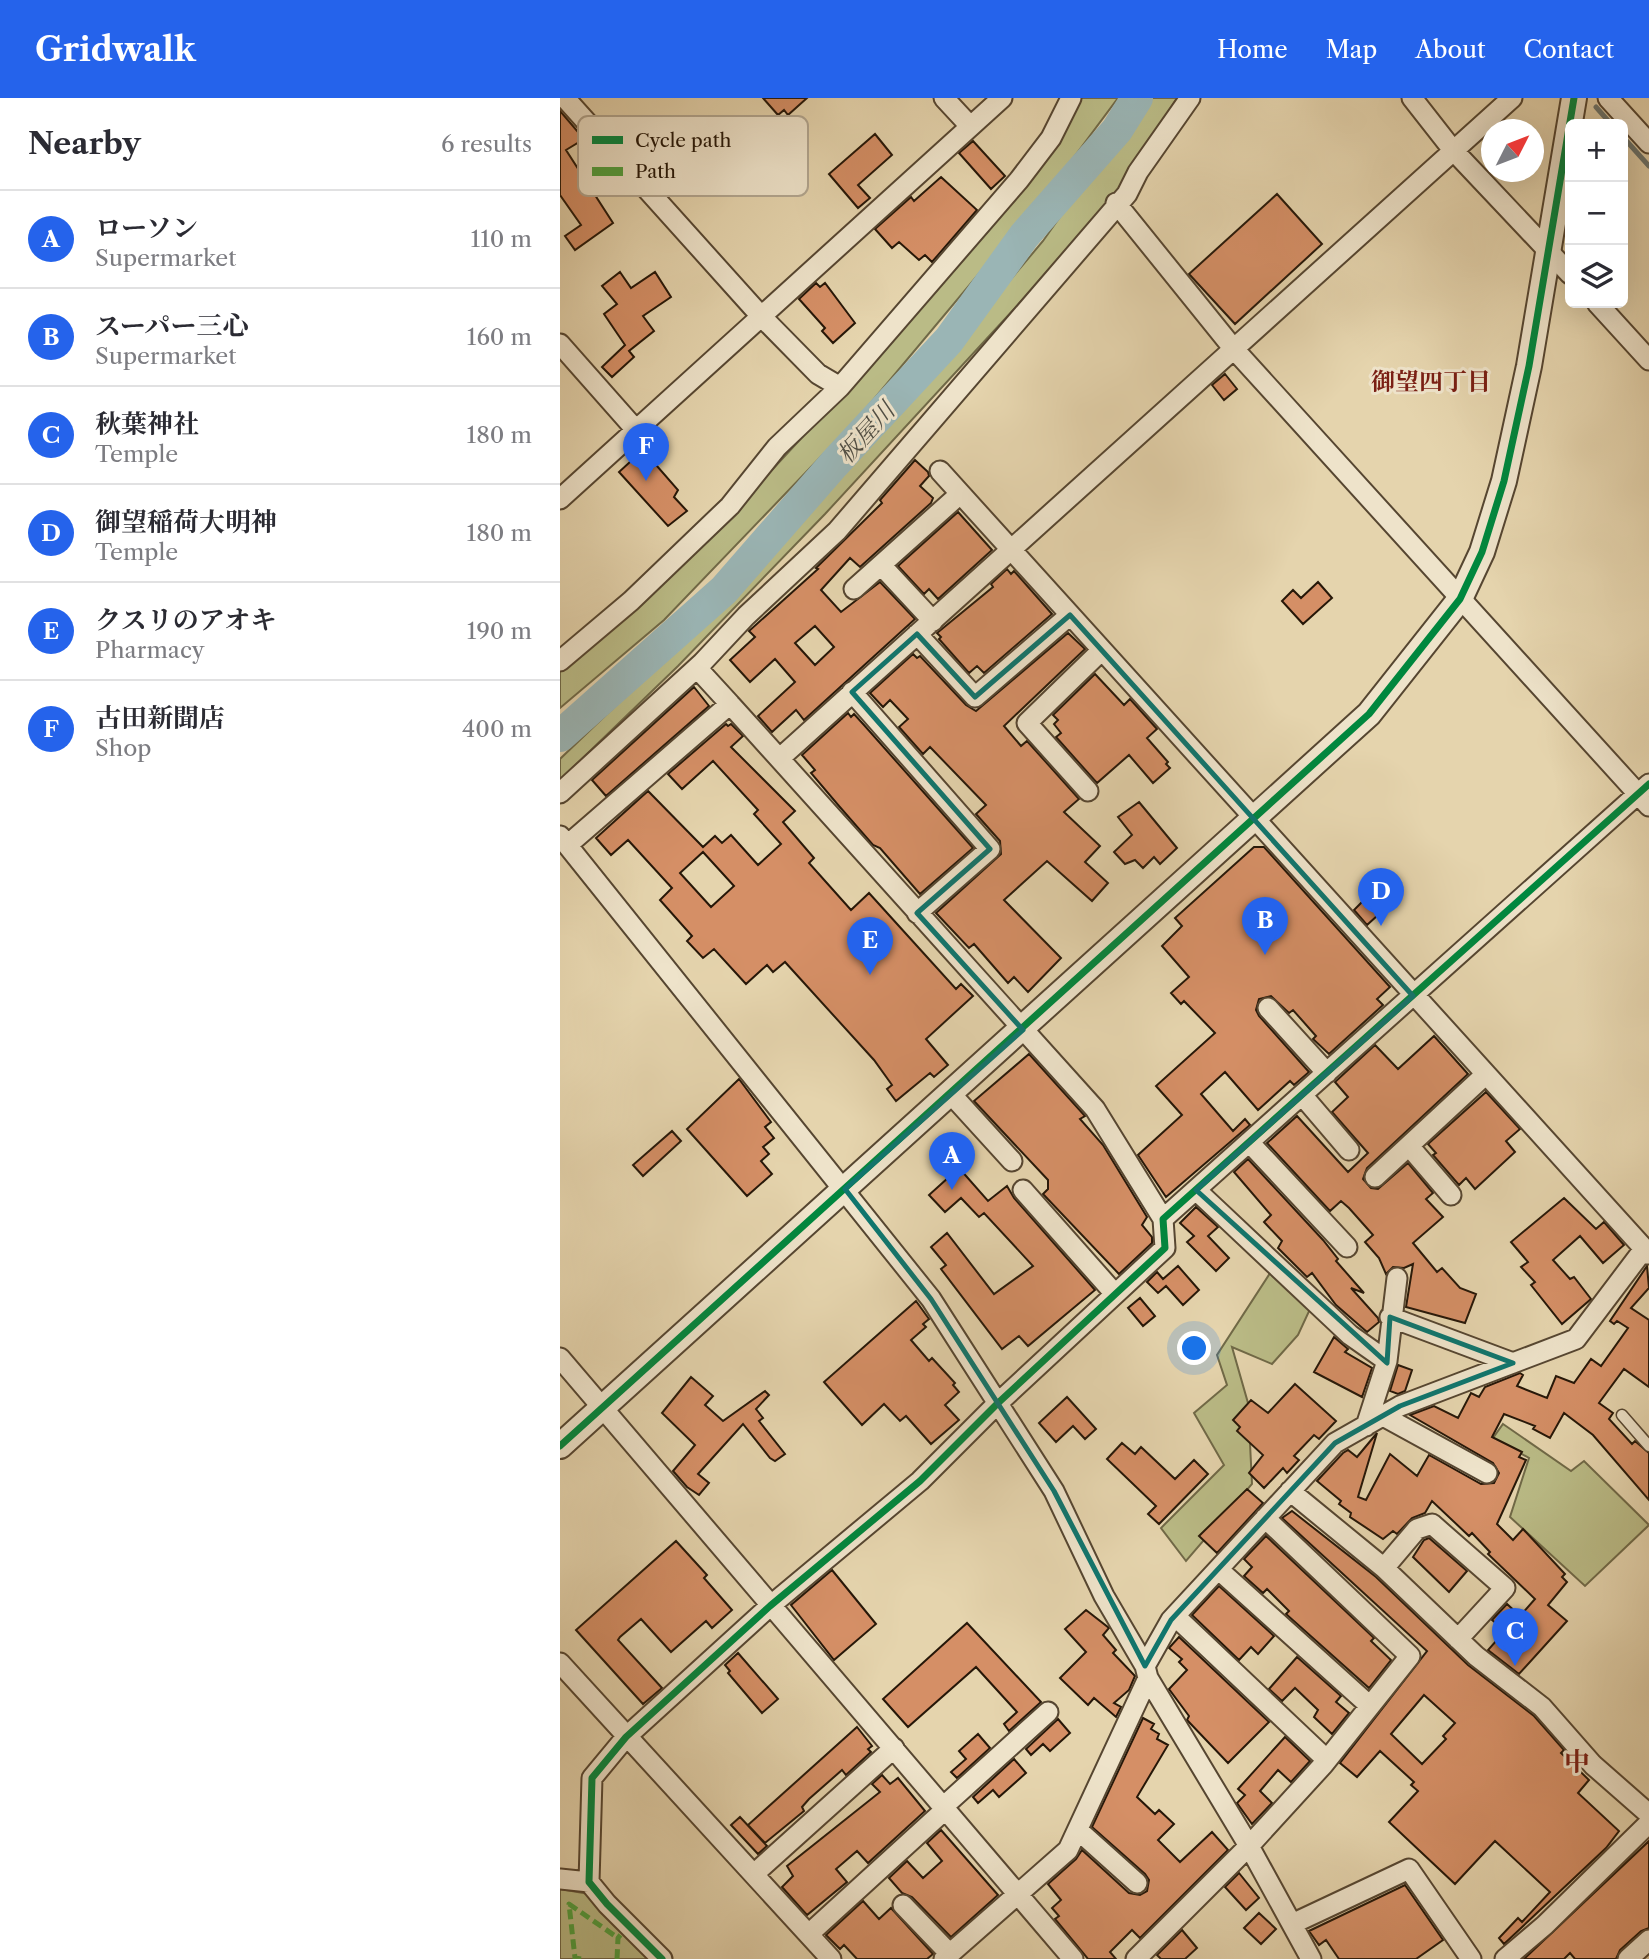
<!DOCTYPE html>
<html lang="en">
<head>
<meta charset="utf-8">
<style>
	body { margin:0; font-family:"Libre Caslon Text","Noto Serif JP",serif; background:#f7f7f7; color:#2b2b33 }
	.controls { position:absolute; right:21px; top:21px; display:grid; overflow:hidden; border-radius:10px; box-shadow:0 7px 28px #0002 }
	.controls button { width:63px; height:63px; display:grid; place-items:center; padding:0; border:0; border-bottom:2px solid #e1e1e2; background:#fff; color:#2b2b33; font:35px sans-serif }
	.compass { position:absolute; left:921px; top:21px; width:63px; height:63px; border-radius:50%; background:#fff; box-shadow:0 7px 28px #0002; rotate:48deg }
	.you { position:absolute; left:635px; top:1251px; width:24px; height:24px; margin:-18px; border:5px solid #fff; border-radius:50%; background:#1a73e8; box-shadow:0 0 0 10px #1a73e833 }
	.badge { display:grid; place-items:center; width:46px; height:46px; border-radius:50%; background:#2563eb; color:#fff; font-size:23px; font-weight:700 }
	.pin { position:absolute; translate:-50% -58px; filter:drop-shadow(0 2px 4px #0008) }
	.pin::after { content:''; position:absolute; top:37px; width:24px; height:21px; background:inherit; clip-path:polygon(0 0,100% 0,50% 100%) }
	.list { margin:0; padding:0; list-style:none }
	h2 { display:flex; justify-content:space-between; align-items:center; height:91px; margin:0; padding:0 28px; font-size:30px }
	h2 small { font-size:23px; font-weight:400; color:#7c7c81 }
	.list li { display:grid; grid-template-columns:46px 1fr auto; gap:21px; align-items:center; box-sizing:border-box; height:98px; padding:0 28px; border-top:2px solid #e1e1e2 }
	.list b { display:block; font-size:26px; white-space:nowrap }
	.list p { margin:0; font-size:23px; white-space:nowrap; color:#7c7c81 }
	.list em { font-size:23px; font-style:normal; color:#7c7c81 }
	.icon { flex:none; width:38px; height:38px; fill:none; stroke:currentColor; stroke-width:2; stroke-linecap:round; stroke-linejoin:round }
	.map { position:relative; flex:none; width:1089px; height:1861px; overflow:hidden }
	header { display:flex; align-items:center; gap:42px; box-sizing:border-box; height:98px; padding:0 35px; background:#2563eb; color:#fff }
	header strong { font-size:33px }
	nav { display:flex; gap:38px; margin-inline-start:auto; font-size:24px }
	main { display:flex }
	aside { flex:1; background:#fff }
	.map>svg:first-child { display:block }
	.green { fill:#babb86; stroke:#706947; stroke-width:2 }
	.lines { fill:none; stroke-linecap:round; stroke-linejoin:round }
	.stream { stroke:#6c7670; stroke-width:5 }
	.river { stroke:#9ab5b5; stroke-width:32 }
	.building { fill:#d58f66; stroke:#261708; stroke-width:2; fill-rule:evenodd }
	.service-casing { stroke:#564631; stroke-width:13 }
	.minor-casing { stroke:#564631; stroke-width:23 }
	.tertiary-casing { stroke:#564631; stroke-width:28 }
	.service { stroke:#eee3ca; stroke-width:10 }
	.minor { stroke:#eee3ca; stroke-width:19 }
	.tertiary { stroke:#eee3ca; stroke-width:24 }
	.quiet { stroke:#50a13e; stroke-width:5; stroke-dasharray:10 5; stroke-linecap:butt }
	.cycleway-casing { stroke:#eee3ca; stroke-width:11 }
	.cycleway { stroke:#00873e; stroke-width:7 }
	.marked { fill:none; stroke:#0f766e; stroke-width:5; stroke-linejoin:round }
	.labels { text-anchor:middle; stroke-width:6; stroke-linejoin:round; paint-order:stroke }
	.neighbourhood-label { font-size:24px; font-weight:bold; fill:#7a1f14; stroke:#eee3ca }
	.water-label { font-size:24px; font-style:italic; fill:#4f4e45; stroke:#eee3ca }
	.quarter-label { font-size:26px; font-weight:bold; fill:#7a1f14; stroke:#eee3ca }
	.key { fill:#eee3ca; stroke:#b2a690; stroke-width:2 }
	.key-label { font-size:19px; fill:#261708 }
</style>
</head>
<body>
<header>
<strong>Gridwalk</strong>
<nav><a>Home</a><a>Map</a><a>About</a><a>Contact</a></nav>
</header>
<main>
<aside>
<h2>Nearby<small>6 results</small></h2>
<ul class="list">
<li><span class="badge">A</span><div><b>ローソン</b><p>Supermarket</p></div><em>110 m</em></li>
<li><span class="badge">B</span><div><b>スーパー三心</b><p>Supermarket</p></div><em>160 m</em></li>
<li><span class="badge">C</span><div><b>秋葉神社</b><p>Temple</p></div><em>180 m</em></li>
<li><span class="badge">D</span><div><b>御望稲荷大明神</b><p>Temple</p></div><em>180 m</em></li>
<li><span class="badge">E</span><div><b>クスリのアオキ</b><p>Pharmacy</p></div><em>190 m</em></li>
<li><span class="badge">F</span><div><b>古田新聞店</b><p>Shop</p></div><em>400 m</em></li>
</ul>
</aside>
<div class="map">
<svg width="1089" height="1861" viewBox="0 0 1089 1861">
	<rect width="100%" height="100%" fill="#e5d4ad"/>
	<filter id="stains"><feTurbulence type="fractalNoise" baseFrequency=".00286" numOctaves="4"/><feColorMatrix values="0 0 0 0 .2 0 0 0 0 .09 0 0 0 0 .02 0 0 0 .5 -.17"/></filter>
	<radialGradient id="worn" r=".72"><stop offset=".6" stop-color="#630" stop-opacity="0"/><stop offset="1" stop-color="#630" stop-opacity=".3"/></radialGradient>
	<path class="green" d="M517,0H558L494,86L299,319L104,522L0,610V567L176,411L283,295Z
		M584,0H617L565,83L492,170L265,416L118,568L0,682V661L168,500L370,277L483,143Z
		M714,1169L751,1209L738,1237L712,1266L672,1249L688,1305L692,1386L626,1463L601,1430L664,1367L634,1315L667,1287L657,1257Z
		M943,1326L1011,1373L1024,1363L1089,1427L1025,1488L950,1419L969,1360L933,1340Z
		M0,1791L29,1796L94,1861H0Z"/>
	<g class="lines">
		<path class="stream" d="M1036,9L1051,26
			M1063,39L1089,68"/>
		<path class="river" d="M0,638L164,492L274,366L389,242L464,138L557,32L577,0"/>
	</g>
	<path class="building" d="M203,0H247L228,17L224,12L218,17Z
		M0,13L24,41L6,52L53,125L15,152L5,138L21,127L0,97Z
		M315,36L332,57L298,87L310,100L298,110L269,76Z
		M413,43L445,78L431,91L399,55Z
		M381,79L417,112L372,164L365,157L359,162L339,144L332,150L315,131L351,99L354,103Z
		M717,96L762,146L675,226L629,176Z
		M60,174L71,190L95,174L111,199L83,218L94,233L69,253L74,259L52,279L42,269L65,247L44,216L57,206L42,188Z
		M256,185L260,189L265,185L295,225L273,245L262,233L265,230L239,201Z
		M665,276L677,291L664,302L652,287Z
		M83,352L118,392L114,399L127,413L108,428L59,374Z
		M355,362L368,374L369,378L360,388L373,400L371,405L300,469L290,460L261,492L281,514L320,484L355,521L244,622L236,612L212,634L198,618L235,584L215,561L190,584L170,562L195,539L189,533L258,471L256,470L322,405L320,402ZM255,528L274,549L255,567L235,545Z
		M398,414L432,452L378,501L369,491L364,496L338,468Z
		M447,471L451,476L454,473L492,516L424,575L417,568L409,575L379,541L381,539L377,535L433,489L431,486Z
		M758,484L772,500L743,526L722,503L733,492L741,500Z
		M508,535L525,551L444,628L461,648L467,643L519,701L504,714L540,748L525,764L548,785L532,803L487,763L444,802L501,860L468,894L454,879L448,885L414,846L409,850L376,815L441,756L440,743L416,716L426,707L370,649L363,656L339,629L348,621L330,602L323,609L310,595L353,556L357,560L360,558L406,607L416,613Z
		M535,576L564,607L570,601L597,631L587,640L608,664L606,666L610,670L593,685L569,657L537,685L496,639L501,635L494,626L498,622L493,617Z
		M134,589L149,608L46,698L32,682Z
		M288,615L291,619L294,616L304,627L413,750L360,796L320,750L313,747L279,708L251,675L255,672L242,657Z
		M166,626L168,628L171,626L183,638L171,649L235,713L223,724L254,760L249,765L291,812L309,795L396,891L401,886L413,898L366,941L388,967L374,979L370,975L336,1003L327,991L332,987L314,962L225,864L213,874L207,867L186,886L154,851L143,860L127,843L132,838L100,802L112,790L68,742L51,757L36,740L88,693L143,749L155,738L162,745L171,737L198,767L221,746L194,716L198,712L153,663L122,691L108,676ZM143,754L174,788L151,809L120,775Z
		M579,704L617,750L600,766L594,759L583,770L575,762L565,766L554,754L572,737L558,719Z
		M694,749H704L830,889L817,901L823,907L769,956L753,941L756,938L733,912L729,915L711,898L699,901L696,912L699,918L749,974L734,987L730,983L698,1012L665,974L641,996L673,1033L685,1021L690,1027L606,1099L578,1057L622,1017L596,988L655,935L624,903L621,906L611,895L629,879L602,848L622,828L615,820Z
		M803,803L818,817L807,827L794,812Z
		M874,938L908,976L807,1070L803,1081L811,1090L818,1091L848,1065L873,1095L866,1101L883,1119L853,1145L877,1174L882,1170L900,1190L916,1196L905,1225L846,1209L853,1166L844,1170L833,1169L826,1176L819,1160L805,1144L813,1137L789,1110L781,1103L770,1113L707,1045L737,1018L788,1074L808,1055L772,1014L788,999L775,984L815,947L838,971Z
		M469,956L525,1018L520,1021L543,1047L587,1119L582,1127L592,1139V1145L559,1176L483,1096L488,1091V1082L414,1003Z
		M179,981L211,1024L205,1029L214,1040L203,1049L209,1056L201,1063L212,1076L187,1098L127,1031Z
		M926,994L960,1031L946,1043L955,1054L915,1091L906,1080L899,1087L873,1057L876,1055L868,1046Z
		M112,1033L121,1043L83,1078L73,1067Z
		M688,1061L763,1142L778,1161L776,1163L804,1195L791,1190L818,1220L819,1224L807,1234L776,1207L752,1175L747,1179L718,1150L722,1143L704,1124L711,1117L674,1074Z
		M399,1070L428,1103L447,1088L454,1100L535,1192L468,1248L459,1238L442,1251L381,1171L386,1167L371,1149L387,1135L434,1196L473,1168L424,1115L419,1119L401,1100L385,1114L369,1097Z
		M1004,1100L1036,1131L1044,1124L1064,1147L1043,1165L1020,1138L993,1162L1010,1181L1014,1179L1031,1201L1002,1226L971,1187L975,1184L961,1169L968,1164L951,1144Z
		M636,1109L658,1129L648,1138L669,1160L656,1173L627,1144L634,1138L620,1125Z
		M618,1168L639,1192L623,1207L606,1188L598,1195L587,1184L597,1174L603,1181Z
		M1087,1168L1089,1190L1071,1210L1089,1222V1289L1064,1271L1039,1305L1053,1315L1049,1321L1072,1346L1075,1343L1089,1355V1402L1033,1337L1004,1315L990,1340L973,1331L975,1328L944,1316L932,1339L962,1354L959,1359L966,1362L937,1426L953,1442L963,1431L1005,1476L1002,1479L1007,1484L988,1507L1007,1523L959,1576L928,1552L945,1533L932,1522L947,1506L960,1518L975,1501L928,1456L930,1454L912,1435L909,1438L872,1403L865,1415L852,1420L837,1436L833,1433L823,1441L790,1419L791,1415L779,1406L781,1403L757,1383L783,1355L788,1352L797,1359L817,1335L798,1399L806,1402L830,1356L857,1378L869,1357L921,1386L934,1385L939,1375L933,1365L850,1317L874,1308L898,1320L911,1295L919,1299L925,1289L960,1275L963,1277L957,1288L987,1300L996,1278L1014,1285L1031,1261L1041,1268L1068,1230L1057,1223L1054,1226L1050,1223Z
		M580,1200L595,1218L583,1228L568,1210Z
		M356,1203L369,1221L363,1226L366,1229L351,1242L369,1263L372,1260L395,1285L393,1287L399,1294L385,1307L399,1322L371,1346L346,1318L340,1323L324,1306L302,1327L264,1284Z
		M774,1239L788,1251L785,1254L812,1270L802,1299L754,1274Z
		M838,1267L852,1272L845,1293L838,1296L830,1293Z
		M131,1279L153,1298L145,1307L163,1323L205,1293L209,1297L196,1311L203,1320L199,1323L225,1356L215,1363L210,1360L183,1326L138,1376L149,1385L139,1397L127,1389L113,1373L135,1347L102,1315Z
		M735,1286L776,1323L759,1341L754,1337L734,1358L739,1362L727,1375L723,1370L704,1390L689,1375L703,1357L677,1333L680,1329L673,1322L691,1302L708,1315Z
		M507,1299L536,1331L525,1341L513,1328L496,1344L479,1325Z
		M562,1345L575,1356L581,1349L615,1381L634,1362L648,1376L599,1426L588,1416L596,1408L547,1361Z
		M687,1391L703,1405L657,1455L639,1438Z
		M732,1413L816,1479L908,1567L974,1618L1004,1652L1001,1655L1029,1682L1018,1695L1059,1733L1046,1750L944,1846L939,1840L958,1820L962,1824L990,1794L935,1743L895,1786L829,1724L858,1693L851,1687L854,1684L820,1653L797,1679L780,1665L867,1553L722,1420ZM864,1597L895,1625L883,1638L886,1641L862,1666L831,1636Z
		M706,1438L814,1540L811,1543L831,1562L809,1590L726,1516L729,1513L707,1491L703,1495L684,1478L692,1469L684,1461Z
		M869,1440L907,1473L889,1494L853,1459L864,1442Z
		M116,1443L147,1477L144,1480L172,1512L152,1530L146,1523L111,1554L81,1521L60,1539L58,1542L102,1590L83,1606L16,1532Z
		M272,1472L316,1526L274,1562L231,1507Z
		M659,1488L714,1538L698,1556L691,1549L679,1562L632,1517Z
		M526,1512L549,1530L543,1537L556,1552L553,1555L575,1578L569,1592L554,1605L561,1609L556,1619L534,1600L528,1607L500,1580L526,1554L505,1531Z
		M407,1525L481,1604L449,1633L444,1626L457,1614L416,1569L348,1629L323,1601Z
		M619,1539L709,1624L668,1665L627,1622L629,1618L609,1591L627,1572L619,1564L622,1561L609,1550Z
		M178,1555L218,1601L202,1615L168,1575L170,1573L165,1567Z
		M737,1559L781,1598L776,1604L789,1615L772,1636L754,1619L758,1612L735,1590L722,1603L709,1591Z
		M583,1620L594,1626L591,1631L599,1636L597,1641L608,1647L577,1699L595,1716L599,1712L614,1726L598,1742L620,1764L652,1734L668,1752L580,1840L572,1832L550,1854L556,1861H528L495,1821L499,1818L492,1810L501,1802L488,1786L516,1761L522,1752L569,1795L580,1797L587,1793L589,1782L585,1776L532,1729Z
		M498,1621L510,1635L490,1653L483,1646L471,1657L466,1651Z
		M297,1629L312,1648L308,1651L311,1654L286,1677L282,1672L249,1701L242,1709L244,1713L205,1745L188,1727Z
		M418,1636L430,1650L397,1680L391,1674L406,1661L399,1653Z
		M725,1639L750,1663L731,1684L718,1672L700,1693L712,1705L692,1726L677,1705L685,1697L678,1691Z
		M454,1661L466,1675L439,1699L433,1692L418,1705L413,1699Z
		M322,1677L330,1686L338,1680L365,1713L308,1765L297,1753L276,1771L287,1784L247,1817L222,1789L233,1778L227,1768L320,1694L312,1686Z
		M180,1719L207,1748L198,1756L171,1727Z
		M381,1732L438,1797L391,1839L352,1799L342,1795L329,1780L347,1763L363,1780L382,1763L367,1745Z
		M1089,1743V1830L1081,1833L1060,1852L1056,1861H1015L1010,1855L1004,1861H964Z
		M679,1775L699,1800L686,1812L665,1789Z
		M845,1787L883,1842L856,1861H779L766,1842L759,1847L749,1833Z
		M303,1803L319,1821L331,1810L373,1856L367,1861H297L284,1847L280,1851L266,1837Z
		M699,1815L716,1831L701,1846L684,1830Z
		M622,1832L637,1850L625,1861H601L597,1857Z"/>
	<g class="lines">
		<defs>
			<path id="service" d="M1062,1317L1089,1348"/>
			<path id="minor" d="M5,0L199,216L258,276L280,289
				M384,0L410,28
				M852,0L892,51L1010,176
				M1048,0L1089,45
				M556,105L673,250L1089,708
				M1037,205L1089,262
				M0,246L76,332
				M380,373L1089,1156
				M0,401L442,0
				M321,467L373,523
				M294,491L400,396
				M357,536L415,599L510,517
				M0,563L71,503L170,408L217,349L280,289L459,82L491,40L511,0
				M137,570L170,606
				M292,594L430,751L357,815
				M220,660L952,0
				M528,693L467,625L542,552
				M0,695L142,565L186,518L277,433L567,96L578,74L630,0
				M0,738L371,1201L494,1393L544,1498L585,1568L588,1580L689,1748L751,1861
				M11,744L170,606L535,1011L603,1121
				M708,910L767,975
				M391,996L452,1063
				M742,997L789,1052
				M689,1044L787,1149
				M849,1048L891,1097
				M815,1079L925,977
				M463,1092L555,1196
				M636,1092L790,1237L827,1263L806,1328
				M830,1219L953,1265
				M0,1260L513,1861
				M827,1263L837,1180
				M823,1318L927,1375
				M730,1393L824,1470L916,1558L982,1609L1033,1667L1089,1716
				M824,1470L857,1431L872,1426L945,1490L898,1541
				M659,1472L810,1608
				M615,1518L767,1662
				M0,1565L271,1861
				M585,1568L611,1522L775,1345L840,1308L1016,1241L1084,1151
				M384,1708L488,1614
				M519,1733L577,1785
				M194,1776L334,1650
				M0,1781L29,1784
				M343,1807L390,1856
				M732,1826L849,1771L911,1861
				M250,1835L387,1710
				M102,1861L47,1806L29,1784L32,1680L66,1639L210,1508L360,1383L438,1305L605,1150L603,1121L1089,686
				M384,1861L508,1752L588,1580
				M576,1861L689,1748L763,1667L850,1558L705,1420
				M945,1861L985,1827L1089,1725
				M1068,1861L1089,1842"/>
			<path id="tertiary" d="M0,1348L809,616L900,501L922,454L944,383L969,268L1014,0"/>
		</defs>
		<use href="#service" class="service-casing"/>
		<use href="#minor" class="minor-casing"/>
		<use href="#tertiary" class="tertiary-casing"/>
		<use href="#service" class="service"/>
		<use href="#minor" class="minor"/>
		<use href="#tertiary" class="tertiary"/>
		<path class="quiet" d="M21,1861L15,1860L9,1806L58,1840
			M57,1861L58,1840L62,1835"/>
		<defs>
			<path id="cycleway" d="M0,1348L809,616L900,501L922,454L944,383L969,268L1014,0
				M102,1861L47,1806L29,1784L32,1680L66,1639L210,1508L360,1383L438,1305L605,1150L603,1121L1089,686"/>
		</defs>
		<use href="#cycleway" class="cycleway-casing"/>
		<use href="#cycleway" class="cycleway"/>
	</g>
	<path class="marked" d="M510,517L853,898L636,1092L827,1265L830,1219L953,1265L840,1308L775,1345L611,1522L585,1568L494,1393L371,1201L285,1091L463,932L357,815L430,751L292,594L357,536L415,599Z"/>
	<g class="labels">
		<g class="neighbourhood-label">
			<text x="871" y="292">御望四丁目</text>
		</g>
		<g class="water-label">
			<text transform="translate(306 335) rotate(-48)" y="8">板屋川</text>
		</g>
		<g class="quarter-label">
			<text x="1017" y="1673">中</text>
		</g>
	</g>
	<rect x="18" y="18" width="230" height="80" rx="10" class="key"/>
	<rect x="32" y="38" width="31" height="8" fill="#00873e"/>
	<rect x="32" y="69" width="31" height="9" fill="#50a13e"/>
	<g class="key-label">
		<text x="75" y="49">Cycle path</text>
		<text x="75" y="80">Path</text>
	</g>
	<rect width="100%" height="100%" filter="url(#stains)"/>
	<rect width="100%" height="100%" fill="url(#worn)"/>
</svg>
<div class="controls">
<button>+</button>
<button>−</button>
<button><svg class="icon" aria-label="layers" viewBox="0 0 24 24"><path d="M12 4l9 5-9 5-9-5zM3 14l9 5 9-5"/></svg></button>
</div>
<svg class="compass" viewBox="-18 -18 36 36"><path d="M0-13l5 13h-10z" fill="#e53935"/><path d="M0 13l5-13h-10z" fill="#7c7c81"/></svg>
<div class="you"></div>
<div class="pin badge" style="left:392px;top:1092px">A</div>
<div class="pin badge" style="left:705px;top:857px">B</div>
<div class="pin badge" style="left:955px;top:1568px">C</div>
<div class="pin badge" style="left:821px;top:828px">D</div>
<div class="pin badge" style="left:310px;top:877px">E</div>
<div class="pin badge" style="left:86px;top:383px">F</div>
</div>
</main>
</body>
</html>
